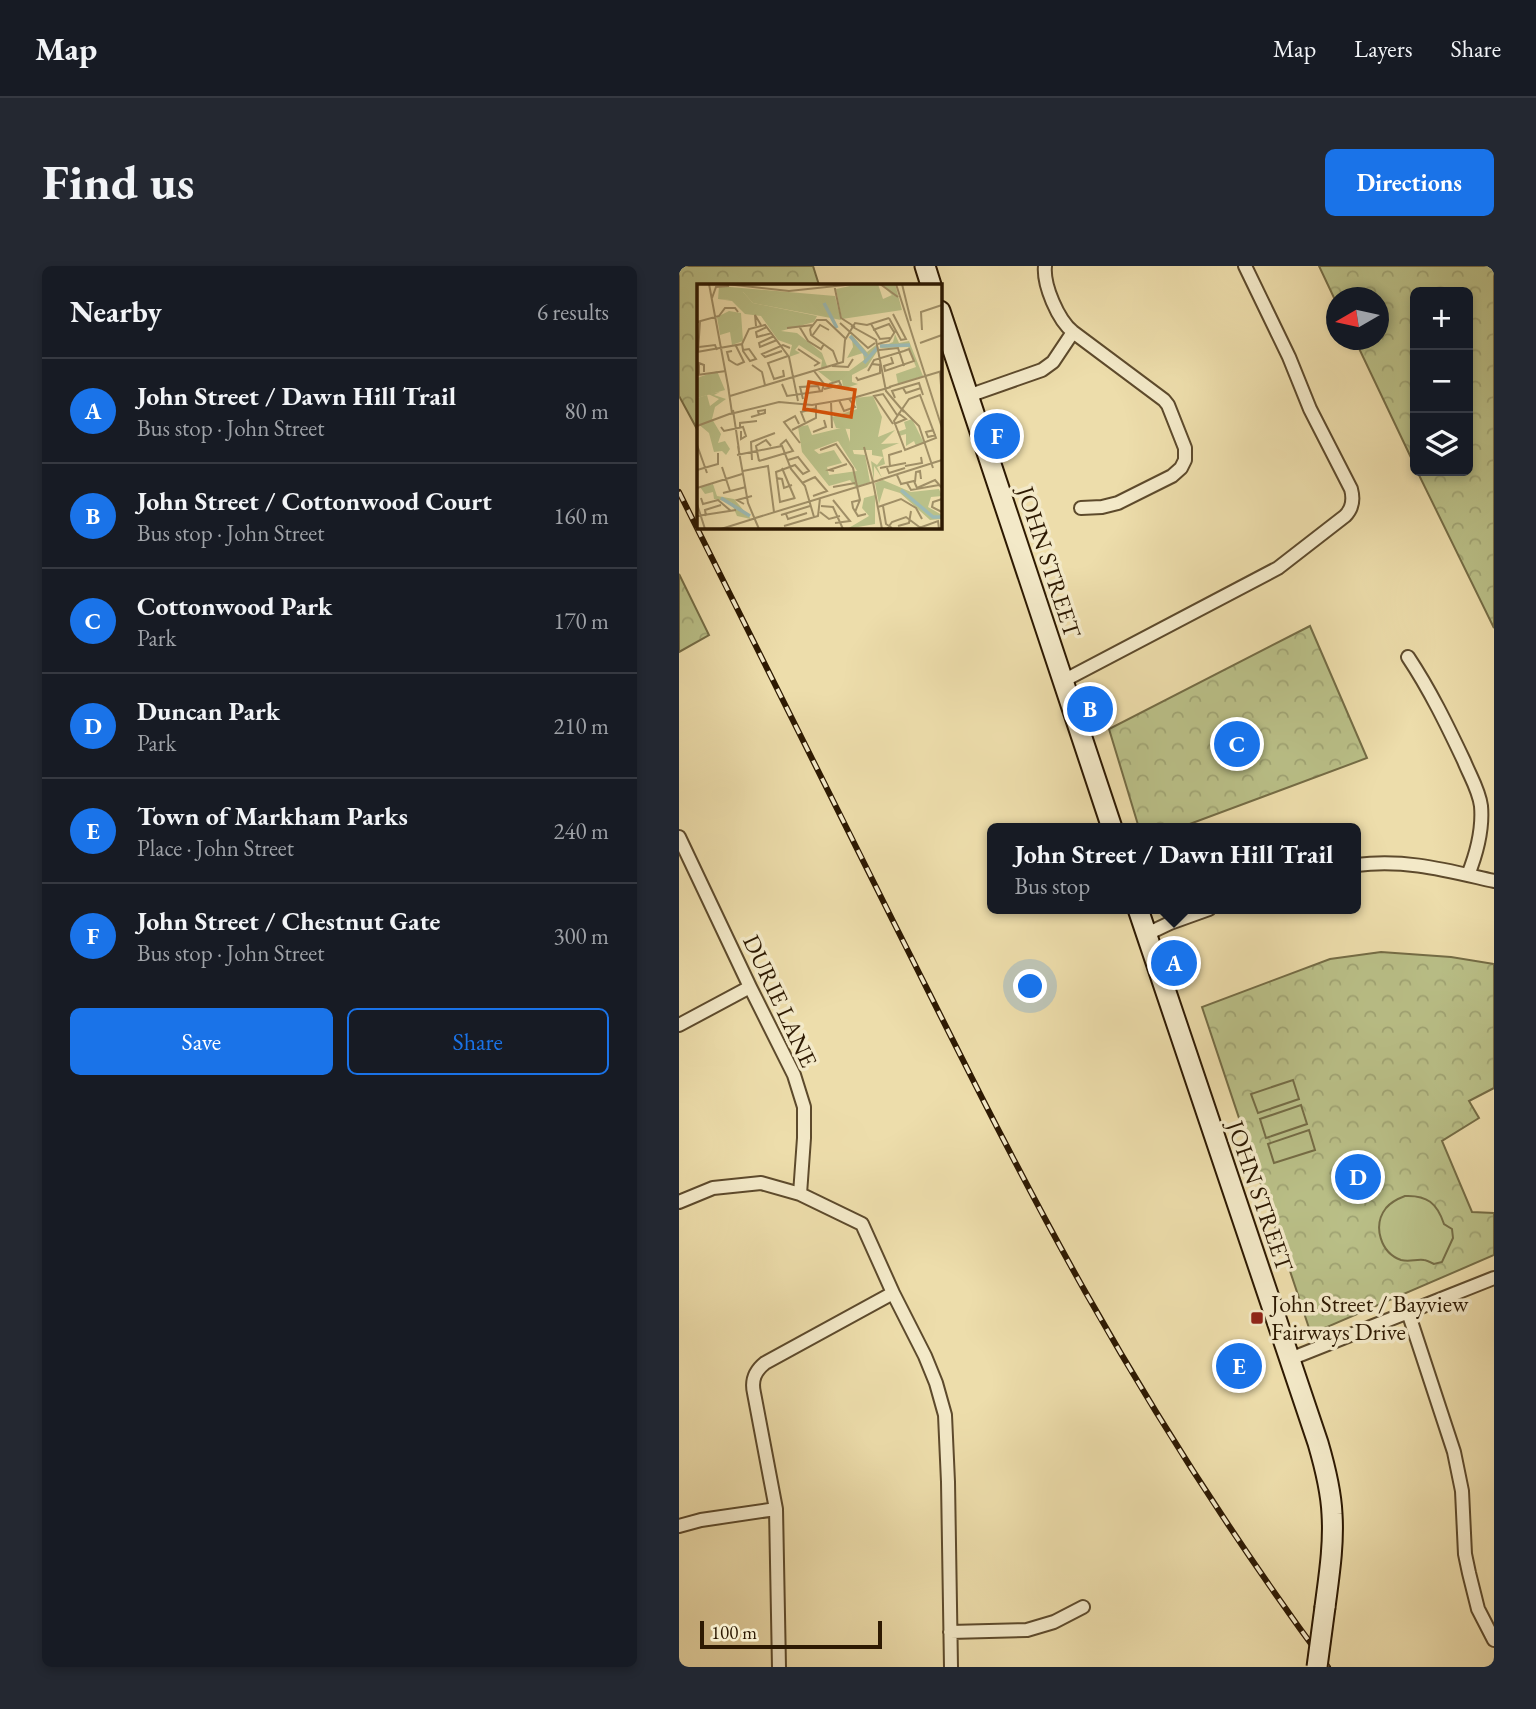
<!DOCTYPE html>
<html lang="en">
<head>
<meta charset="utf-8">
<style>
	body { margin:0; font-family:"EB Garamond",serif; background:#242831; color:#f1f3f6 }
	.controls { position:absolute; right:21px; top:21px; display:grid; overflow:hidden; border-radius:10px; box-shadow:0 4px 10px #0003 }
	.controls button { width:63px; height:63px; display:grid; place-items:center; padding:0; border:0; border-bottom:2px solid #363941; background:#171b24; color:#f1f3f6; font:35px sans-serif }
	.compass { position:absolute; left:647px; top:21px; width:63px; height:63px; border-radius:50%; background:#171b24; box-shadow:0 4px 10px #0003; rotate:261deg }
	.scale { position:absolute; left:21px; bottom:18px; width:182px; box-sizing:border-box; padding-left:7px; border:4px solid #2d1902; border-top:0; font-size:19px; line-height:24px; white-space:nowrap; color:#2d1902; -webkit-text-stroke:5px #f3e9c8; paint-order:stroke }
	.you { position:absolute; left:352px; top:721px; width:24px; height:24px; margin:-18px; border:5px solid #fff; border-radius:50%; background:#1a73e8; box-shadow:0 0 0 10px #1a73e833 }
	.badge { display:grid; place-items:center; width:46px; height:46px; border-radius:50%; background:#1a73e8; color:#fff; font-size:23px; font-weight:700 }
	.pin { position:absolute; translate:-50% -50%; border:4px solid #fff; box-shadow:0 2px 7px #0006 }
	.popup { position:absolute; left:308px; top:557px; width:374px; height:91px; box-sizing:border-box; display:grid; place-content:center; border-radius:10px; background:#171b24; filter:drop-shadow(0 2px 5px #0005); font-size:23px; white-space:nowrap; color:#9ea1a6 }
	.popup b { font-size:26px; color:#f1f3f6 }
	.popup::after { content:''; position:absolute; left:50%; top:100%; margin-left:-14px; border:14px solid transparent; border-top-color:#171b24 }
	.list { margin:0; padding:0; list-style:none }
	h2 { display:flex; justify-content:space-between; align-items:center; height:91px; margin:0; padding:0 28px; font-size:30px }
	h2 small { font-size:23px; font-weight:400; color:#9ea1a6 }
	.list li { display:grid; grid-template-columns:46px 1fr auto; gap:21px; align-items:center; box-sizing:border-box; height:105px; padding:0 28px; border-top:2px solid #363941 }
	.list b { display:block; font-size:26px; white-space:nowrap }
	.list p { margin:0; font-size:23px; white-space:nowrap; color:#9ea1a6 }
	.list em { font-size:23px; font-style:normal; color:#9ea1a6 }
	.actions { display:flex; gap:14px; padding:21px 28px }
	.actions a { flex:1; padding:16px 0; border:2px solid #1a73e8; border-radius:10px; text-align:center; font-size:24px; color:#1a73e8 }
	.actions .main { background:#1a73e8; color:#fff }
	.icon { flex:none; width:38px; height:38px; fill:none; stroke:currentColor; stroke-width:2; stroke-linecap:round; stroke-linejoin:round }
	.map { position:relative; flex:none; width:815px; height:1401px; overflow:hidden; border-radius:10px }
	header { display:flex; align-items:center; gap:42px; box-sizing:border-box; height:98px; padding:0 35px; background:#171b24; border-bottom:2px solid #363941 }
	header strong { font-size:33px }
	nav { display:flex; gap:38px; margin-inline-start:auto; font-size:24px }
	.intro { display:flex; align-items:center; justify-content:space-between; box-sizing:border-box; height:168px; padding:0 42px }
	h1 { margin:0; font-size:49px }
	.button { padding:18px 32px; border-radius:10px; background:#1a73e8; color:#fff; font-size:24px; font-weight:700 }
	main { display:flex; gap:42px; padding:0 42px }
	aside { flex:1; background:#171b24; border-radius:10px; box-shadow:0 4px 10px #0003 }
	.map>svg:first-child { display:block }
	.forest { fill:url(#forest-crowns); stroke:#746c45; stroke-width:2 }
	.pitch { fill:#bac088; stroke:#746c45; stroke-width:2 }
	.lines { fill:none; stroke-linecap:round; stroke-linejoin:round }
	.minor-casing { stroke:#5d4a2c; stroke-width:16 }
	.secondary-casing { stroke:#2d1902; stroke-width:23 }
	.minor { stroke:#f3e9c8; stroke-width:12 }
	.secondary { stroke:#f3e9c8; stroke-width:19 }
	.rail-casing { stroke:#2d1902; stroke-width:6 }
	.rail { stroke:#f3e9c8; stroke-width:3.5; stroke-dasharray:10; stroke-linecap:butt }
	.secondary-bridge-casing { stroke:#2d1902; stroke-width:23; stroke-linecap:butt }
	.secondary-bridge { stroke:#f3e9c8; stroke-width:19 }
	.poi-dot { fill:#8f2418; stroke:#f3e9c8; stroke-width:2.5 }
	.labels { text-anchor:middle; stroke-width:7; stroke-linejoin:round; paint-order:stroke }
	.street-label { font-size:24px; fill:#2d1902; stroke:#f3e9c8 }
	.poi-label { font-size:24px; fill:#2d1902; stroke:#f3e9c8; text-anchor:start }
	.inset-river { fill:none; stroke:#9dbab3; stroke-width:3.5 }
	.inset-road { fill:none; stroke:#a08f67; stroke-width:2 }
	.view { fill:#d5530b; fill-opacity:0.15; stroke:#d5530b; stroke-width:3.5 }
	.inset-edge { fill:none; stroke:#2d1902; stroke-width:3.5 }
</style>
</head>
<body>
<header>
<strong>Map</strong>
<nav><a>Map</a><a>Layers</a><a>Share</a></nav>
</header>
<div class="intro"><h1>Find us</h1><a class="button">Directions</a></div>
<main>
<aside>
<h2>Nearby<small>6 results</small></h2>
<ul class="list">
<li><span class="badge">A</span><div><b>John Street / Dawn Hill Trail</b><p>Bus stop · John Street</p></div><em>80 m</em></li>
<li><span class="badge">B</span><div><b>John Street / Cottonwood Court</b><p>Bus stop · John Street</p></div><em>160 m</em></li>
<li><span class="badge">C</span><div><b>Cottonwood Park</b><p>Park</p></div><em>170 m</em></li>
<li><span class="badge">D</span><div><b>Duncan Park</b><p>Park</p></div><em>210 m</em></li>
<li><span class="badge">E</span><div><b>Town of Markham Parks</b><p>Place · John Street</p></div><em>240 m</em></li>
<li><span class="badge">F</span><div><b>John Street / Chestnut Gate</b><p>Bus stop · John Street</p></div><em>300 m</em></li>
</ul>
<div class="actions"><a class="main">Save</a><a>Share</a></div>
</aside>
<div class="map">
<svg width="815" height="1401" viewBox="0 0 815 1401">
	<defs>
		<pattern id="forest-crowns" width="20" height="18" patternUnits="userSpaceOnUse" patternTransform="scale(1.75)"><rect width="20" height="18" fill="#bac088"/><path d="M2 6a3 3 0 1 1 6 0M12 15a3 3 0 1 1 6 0" fill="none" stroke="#a0a474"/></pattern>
	</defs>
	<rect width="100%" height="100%" fill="#edddab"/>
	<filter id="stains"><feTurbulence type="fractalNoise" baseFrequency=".00286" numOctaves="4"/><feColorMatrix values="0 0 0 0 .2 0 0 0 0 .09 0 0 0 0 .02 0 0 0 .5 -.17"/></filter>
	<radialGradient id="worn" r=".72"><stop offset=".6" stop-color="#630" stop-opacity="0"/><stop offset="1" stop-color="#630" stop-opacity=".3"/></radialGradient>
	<path class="forest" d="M0,0H134L140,19H19V165L0,130Z
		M640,0H815V362L738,205H789V26H736V200L676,74H699V32H657V36Z
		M0,308L30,369L0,386Z
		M631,360L688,492L500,562H460L430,463Z
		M702,686L772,691L815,698V822L790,835L800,852L763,875L793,946L815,947V989L632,1068L523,741L651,693Z"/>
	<path class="pitch" d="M614,814L620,833L579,847L572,828Z
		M622,839L628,858L587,872L581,853Z
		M630,864L636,884L595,897L589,878Z
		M726,930C748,929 758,937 765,958L773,963L774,972L763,996L755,998C753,997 747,994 745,994C737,993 731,996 722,994C702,987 693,960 707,942C712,936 718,933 726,930Z"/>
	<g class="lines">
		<defs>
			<path id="minor" d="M366,0C364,19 379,54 394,66L485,134L489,139L506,182V194L502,202L493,210L439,237L423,241L402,242
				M289,130L363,104L374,96L394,66
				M729,391C751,424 768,459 785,495C791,510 800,524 802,540C804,563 797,589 789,609
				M384,415L599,302L666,250C673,243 675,234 672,223L631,143L610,91L566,0
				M0,571L71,721L115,809L125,841V872L121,928
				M677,599C728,593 766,604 815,615
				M468,668L491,657L530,643
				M0,759L71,721
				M0,936L34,922L82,917L121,928L183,958L214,1027L246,1090L257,1117L266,1149L269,1216L272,1401
				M729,1046L775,1186L783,1225L786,1288L790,1307L799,1343L815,1374
				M611,1093L815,1012
				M0,1260L22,1254L97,1243
				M271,1366L348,1364L375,1356L404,1341
				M100,1401L97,1243L75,1127C72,1114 76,1105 86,1097L214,1027"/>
			<path id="secondary" d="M246,0L252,19
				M261,45L433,562
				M459,643L639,1177C646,1201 652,1224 653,1248C655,1279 650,1310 646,1341"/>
		</defs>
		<use href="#minor" class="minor-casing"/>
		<use href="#secondary" class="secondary-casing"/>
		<use href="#minor" class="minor"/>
		<use href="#secondary" class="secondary"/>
		<defs>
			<path id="rail" d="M0,226C71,369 143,512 214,655C277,780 338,905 407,1027C480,1156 561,1282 649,1401"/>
		</defs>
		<use href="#rail" class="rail-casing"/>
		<use href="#rail" class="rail"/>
		<defs>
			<path id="secondary-bridge" d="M638,1401L646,1341"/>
		</defs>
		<use href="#secondary-bridge" class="secondary-bridge-casing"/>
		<use href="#secondary-bridge" class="secondary-bridge"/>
	</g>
	<rect class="poi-dot" x="571" y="1045" width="14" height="14" rx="3.5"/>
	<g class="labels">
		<g class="street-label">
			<text transform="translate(370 296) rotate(72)" y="8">JOHN STREET</text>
			<text transform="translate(101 735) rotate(65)" y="8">DURIE LANE</text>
			<text transform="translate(581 930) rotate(71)" y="8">JOHN STREET</text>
		</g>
		<g class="poi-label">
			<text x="592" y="1046">John Street / Bayview<tspan x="592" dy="28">Fairways Drive</tspan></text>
		</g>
	</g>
	<g transform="translate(18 18)">
		<rect width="245" height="245" fill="#edddab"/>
		<path d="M162,0H181L186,15L195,11L184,0H198L205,26L145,35L139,5ZM22,2L138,12L144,36L56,19L46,8L33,16L21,15ZM20,87L28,106L0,114V94ZM111,141L115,151L148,143L157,170L168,171L173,198L159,203L153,196L132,202L105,168L101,143ZM141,157L160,187L132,191L130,183L145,179L137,166L122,170L117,166Z" fill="#bac088" fill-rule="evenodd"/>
		<path d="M46,8L56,19L120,32L117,38L84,47L100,49L125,69L130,82L124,84L125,76L102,61L98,66L103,69L92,73L95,61L81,56L64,32L48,30L35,17L21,15L32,16V10ZM32,27L44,29L46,57L35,61L33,48L23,51L20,33ZM154,50L170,68L179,61L181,66L170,83L155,91V98L161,100L146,105L145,96L135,98L121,87H152L167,76L166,69L150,74L156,63ZM198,50L202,59L212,57L226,92L201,100L199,90L219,83L211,63L183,64L196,58ZM23,108L17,111L29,115L18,123L15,135L24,150L21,159L28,157L33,165L29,171L25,167L17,168L12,149L0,139V114L10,111L13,122L22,115L11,110ZM176,112L185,133L181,153L198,146L184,160L202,159L185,166L188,180L180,183L185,194L177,182V197L174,177L180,181L186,173L175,171V166H153V145L139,144L135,133L160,125L158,114ZM215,135L227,159L219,162L217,157L209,162V150L202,152L200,148L209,145L207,138ZM186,196L214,208L242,205L245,212L234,213L231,223L245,231V244L244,235L233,236L203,209L187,204L182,220L178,199ZM16,200L20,212L37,215L54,235L40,232L34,218L17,215L16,208L8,210L3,203ZM178,211V240L150,245L172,232L165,224L167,214Z" fill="#bac088"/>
		<path class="inset-river" d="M127,19L140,44M153,52L170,72M183,62L213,61M167,79L181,63M204,206L236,233H245M24,214L53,232"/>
		<path class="inset-road" d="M12,0L32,107M29,0L92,7L158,0M137,0L144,34L158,43M183,0L201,13M199,0L245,144M205,0L214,37M15,14L19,3L32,2M192,34L204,56L209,55L196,30M0,38L22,32L28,24H38L41,28M143,39L171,64L178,59M174,40L183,55L193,54M59,42L58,31L64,41M102,42L111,57L124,65L127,60M154,42L179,56L189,107L207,128M70,43L59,48L60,53L75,49M90,44L116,41M113,45L120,36H129L149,55M113,45L114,51L136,67L141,80M176,46L192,40L197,48M225,46L224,28L245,21M77,52L62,59L63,63L80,56M115,52L123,41L132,46M223,59L245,51M45,60L46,66V67L53,77L59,75L52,65L46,66M181,60L192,57L199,46M39,62L47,78L40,81M2,63L18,61L20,66M101,65L122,79L117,82M182,66L201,64L207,82M35,67L30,68L32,76L40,81M85,67L68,73L65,70L86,61L93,64M0,68L45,60L52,45L68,41L92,73L101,117M1,69L3,37M194,73L196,79L187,82L188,87L217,77L212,65L207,67M55,81L65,88L68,101M135,82L151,83L156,75M86,86L87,92L77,95L71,79L91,72M171,87L177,76L207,67M243,88L245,115M2,90V79L7,81V88M0,91L29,87M159,93L161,96L183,89V81L175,80M85,100L90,112L125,107L127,100L117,87M31,102L35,129M192,103L245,87M206,104L209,109L224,104M127,105L144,101L142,97L132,100M223,111L239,154L208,166L197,137L212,115ZM33,112L146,78L148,56L158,39L170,41L192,34M198,114L195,107L222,99L226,111M106,115L103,103L121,102L123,107M142,116L147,127L158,123L152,115M134,118L135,144M205,125L222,142L236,184M36,126L42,166M33,130L82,118L115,121L156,114L194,103M54,133L68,129V126L61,127L62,131M108,138L104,128L120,124M102,140L98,132L87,138L103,159M196,140L177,112L186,110L200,131M197,140L209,135L201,129M0,142L35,129M24,143L27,147L46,143L49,152L44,155V147M43,143V139L60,137M95,146L119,134V120M237,146L229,148L231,153L239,151M116,148L129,143L127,136M0,161L10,189M41,162L51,219L62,245M167,163L176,198M123,166L139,160L156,184L163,216L158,228M40,171L85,162L94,185L108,202L117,233M55,176L54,158L78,149M91,176L101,173L112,187L106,190L98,181L79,188L83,218L98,214M62,177L96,167L89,156L83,161M62,177L59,162L69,156L74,162M208,182L225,179L224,173M25,183L33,207M193,183L192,171L205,167M85,184L98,215M183,184L209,179M190,184L192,189L208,184M0,186L21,180V169M46,187L71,182L77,228M137,187L132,186L150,180M200,191L204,200L217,197L220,204M79,194L85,195L87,204L95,201M182,196L245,176M176,198L185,245M218,198L219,188L223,187L224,195M105,199L118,193L130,207L116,212M210,199L214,206L242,201M136,203L158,199M0,204L45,190M220,204L238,196L245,204M26,209L49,203M4,214L6,220L21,216L34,227M245,215L236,218L235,223L245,228M136,216L153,237L138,239M163,216L155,218L156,224L161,232L169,230M0,220L8,245M47,220L40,216L55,212M124,222L136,223L146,245M186,222L189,240L195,244M181,223L204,215L219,224L225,235M123,228L132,235L143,232M89,230L91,235L110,229M84,231L113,222M0,232L39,226M9,232L8,226L24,221M55,235L186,195M87,242L121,232L123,214M201,242L212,239L214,227M222,244L241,237L242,245M24,245L59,234M190,245L195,238L209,233L225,245"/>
		<path class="view" d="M112,98L158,106L154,133L107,125Z"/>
		<rect width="245" height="245" class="inset-edge"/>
	</g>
	<rect width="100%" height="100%" filter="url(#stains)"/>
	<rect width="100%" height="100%" fill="url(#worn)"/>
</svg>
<div class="controls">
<button>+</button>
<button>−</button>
<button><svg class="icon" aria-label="layers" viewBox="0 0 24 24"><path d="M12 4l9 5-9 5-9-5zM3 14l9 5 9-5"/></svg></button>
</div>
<svg class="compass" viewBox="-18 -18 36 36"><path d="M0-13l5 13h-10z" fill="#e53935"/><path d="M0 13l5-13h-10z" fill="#9ea1a6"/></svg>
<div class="scale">100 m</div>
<div class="you"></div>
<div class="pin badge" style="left:495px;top:697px">A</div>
<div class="popup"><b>John Street / Dawn Hill Trail</b>Bus stop</div>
<div class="pin badge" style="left:411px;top:443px">B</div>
<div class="pin badge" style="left:558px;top:478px">C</div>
<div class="pin badge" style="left:679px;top:911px">D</div>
<div class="pin badge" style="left:560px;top:1100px">E</div>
<div class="pin badge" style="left:318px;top:170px">F</div>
</div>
</main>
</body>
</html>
